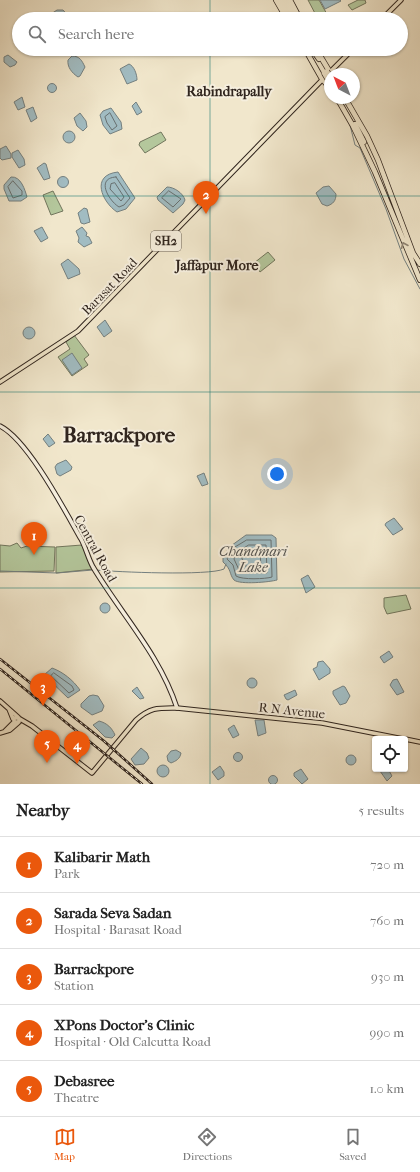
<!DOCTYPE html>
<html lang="en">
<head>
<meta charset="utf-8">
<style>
	body { margin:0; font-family:"IM FELL French Canon",serif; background:#f6f6f6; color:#222 }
	.controls { position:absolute; right:12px; bottom:12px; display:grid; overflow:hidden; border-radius:4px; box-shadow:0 1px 3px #0004 }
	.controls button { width:36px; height:36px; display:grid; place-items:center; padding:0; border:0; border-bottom:1px solid #e0e0e0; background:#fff; color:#222; font:20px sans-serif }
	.compass { position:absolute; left:324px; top:68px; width:36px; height:36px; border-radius:50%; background:#fff; box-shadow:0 1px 3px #0004; rotate:318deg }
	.you { position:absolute; left:277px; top:474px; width:14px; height:14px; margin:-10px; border:3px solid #fff; border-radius:50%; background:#1a73e8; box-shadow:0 0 0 6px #1a73e833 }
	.badge { display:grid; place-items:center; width:26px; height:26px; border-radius:50%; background:#ea580c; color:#fff; font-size:13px; font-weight:700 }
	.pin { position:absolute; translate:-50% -33px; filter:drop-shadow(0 1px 2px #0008) }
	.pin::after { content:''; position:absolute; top:21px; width:14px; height:12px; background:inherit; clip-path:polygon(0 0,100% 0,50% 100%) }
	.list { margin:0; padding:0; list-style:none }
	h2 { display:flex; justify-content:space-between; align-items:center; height:52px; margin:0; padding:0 16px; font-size:17px }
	h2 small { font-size:13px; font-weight:400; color:#767676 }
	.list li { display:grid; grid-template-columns:26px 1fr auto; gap:12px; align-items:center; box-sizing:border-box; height:56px; padding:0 16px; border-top:1px solid #e0e0e0 }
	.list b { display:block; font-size:15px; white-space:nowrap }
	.list p { margin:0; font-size:13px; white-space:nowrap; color:#767676 }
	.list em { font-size:13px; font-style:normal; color:#767676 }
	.icon { flex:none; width:22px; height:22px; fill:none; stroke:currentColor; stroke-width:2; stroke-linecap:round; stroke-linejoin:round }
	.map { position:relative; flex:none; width:420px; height:784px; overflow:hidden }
	.search { position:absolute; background:#fff; box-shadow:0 1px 3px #0004; left:12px; right:12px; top:12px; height:44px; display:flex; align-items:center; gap:10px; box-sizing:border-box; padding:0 14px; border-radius:22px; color:#767676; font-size:15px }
	.sheet { height:332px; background:#fff }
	nav { display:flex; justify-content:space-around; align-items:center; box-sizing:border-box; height:56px; border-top:1px solid #e0e0e0; background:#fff; font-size:11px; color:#767676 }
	nav a { display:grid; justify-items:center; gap:2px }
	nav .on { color:#ea580c }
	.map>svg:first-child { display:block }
	.green { fill:#b4c79c; stroke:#72765d }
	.water { fill:#a1bcc2; stroke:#748080 }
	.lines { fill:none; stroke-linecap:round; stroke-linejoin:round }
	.shore { stroke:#687070; stroke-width:1 }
	.stream { stroke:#748080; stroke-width:1 }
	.secondary-casing { stroke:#30251e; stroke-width:5.5 }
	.primary-casing { stroke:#30251e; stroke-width:5.5 }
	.highway-casing { stroke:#30251e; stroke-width:6 }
	.secondary { stroke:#f6efde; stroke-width:3.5 }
	.primary { stroke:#f1e7cc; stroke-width:3.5 }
	.highway { stroke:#f1e7cc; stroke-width:4.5 }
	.rail-casing { stroke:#30251e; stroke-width:2.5 }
	.rail { stroke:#f6efde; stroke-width:1; stroke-dasharray:3; stroke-linecap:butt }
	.highway-bridge-casing { stroke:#30251e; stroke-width:6; stroke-linecap:butt }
	.highway-bridge { stroke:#f1e7cc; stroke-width:4.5 }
	.oneway { stroke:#908675 }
	.grid { fill:none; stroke:#0f766e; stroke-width:1; stroke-opacity:0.55 }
	.labels { text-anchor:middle; stroke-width:4; stroke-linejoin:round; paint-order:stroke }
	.shield { fill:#f6efde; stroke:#6b6258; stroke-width:1 }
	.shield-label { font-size:12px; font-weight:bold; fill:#30251e }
	.street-label { font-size:13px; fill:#30251e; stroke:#f6efde }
	.neighbourhood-label { font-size:14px; font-weight:bold; fill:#30251e; stroke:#f6efde }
	.water-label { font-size:14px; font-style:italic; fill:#52524f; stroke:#f6efde }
	.town-label { font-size:21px; font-weight:bold; fill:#30251e; stroke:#f6efde }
</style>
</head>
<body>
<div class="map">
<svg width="420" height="784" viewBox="0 0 420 784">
	<rect width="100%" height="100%" fill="#f1e7cc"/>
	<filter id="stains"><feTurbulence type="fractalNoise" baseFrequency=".005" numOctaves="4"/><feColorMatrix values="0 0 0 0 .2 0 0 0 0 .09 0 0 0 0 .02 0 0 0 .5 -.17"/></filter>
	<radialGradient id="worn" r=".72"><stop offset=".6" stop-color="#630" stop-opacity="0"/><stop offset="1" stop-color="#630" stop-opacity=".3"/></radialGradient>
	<path class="green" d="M308,0H319L328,16L318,19Z
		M358,0H365L366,3L352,10L348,5Z
		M161,132L166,140L145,153L139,145L140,142Z
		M53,191L63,211L51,215L43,195Z
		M268,252L275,260L260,272L254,263Z
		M74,335L89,355L84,359L88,365L72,376L58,357L70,349L66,342Z
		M17,543L21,548L27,546L55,547L54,571L0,572V545L10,546Z
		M82,545L94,569L56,573V547Z
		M406,595L411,609L387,614L384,607V598Z"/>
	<path class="water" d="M320,0H340L341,1L325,9Z
		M57,10H63L71,19H52L51,14Z
		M8,55L17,62L15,65L10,67L4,62V57Z
		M72,56C80,56 82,61 85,67L80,76L78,77C72,73 67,67 68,60Z
		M129,64C134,66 137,74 137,80L127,84L120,69Z
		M47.5 88a4.5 4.5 0 1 1 9 0a4.5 4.5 0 1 1-9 0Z
		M22,97L25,107L18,110L14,102Z
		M136,102L142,112L137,115L132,106Z
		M33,107L37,118L31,122L26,110Z
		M111,108L121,122L122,129L110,134L103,125L100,115L103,111Z
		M80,113L86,121L87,127L83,131L77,126L74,118Z
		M63 137a6 6 0 1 1 12 0a6 6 0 1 1-12 0Z
		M6,146L11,154V158L2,160L0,158V149Z
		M18,150L24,159L25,165L19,168L12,157V153Z
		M44,163L46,164L50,178L44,180L37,168Z
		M118,172L135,198L126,209L117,212C102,202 90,175 118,172Z
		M57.5 182a5.5 5.5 0 1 1 11 0a5.5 5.5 0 1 1-11 0Z
		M11,177C21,176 25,190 27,197L21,201H9L4,189V185Z
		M329,186L336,194C336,201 333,204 327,206L322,204L316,193L323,187Z
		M167,187C174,187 183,193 185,200L183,204L173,213L158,200L157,197Z
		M84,208L87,209L90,222L84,224L81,223L78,213Z
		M42,227L48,238L41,242L34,231Z
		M82,227L87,233L86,236L89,237L92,243L84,247L78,242L79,238L76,231Z
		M68,259L79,269L80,274L68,279L61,264Z
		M105,320L112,331L104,337L97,327Z
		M23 333a6 6 0 1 1 12 0a6 6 0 1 1-12 0Z
		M72,353L82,368L72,375L62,360Z
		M48,434L55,443L49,447L43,439Z
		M66,460L72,467L71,470L60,476L57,474L55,467L57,464Z
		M204,473L208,484L202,486L197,476Z
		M394,518L403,529L393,535L385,525L386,523Z
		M246,535H272L276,538L277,580C270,582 240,585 234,580C229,574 232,570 223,562V557L226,554L228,548Z
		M308,575L315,587L306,593L301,579Z
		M100 608a5 5 0 1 1 10 0a5 5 0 1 1-10 0Z
		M389,651L393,657L384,663L380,657Z
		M323,661L330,669V673L319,680L313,669L317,667L318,662Z
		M52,668C63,672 73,680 80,690L68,698L44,675Z
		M247 683a5 5 0 1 1 10 0a5 5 0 1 1-10 0Z
		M397,679L404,692L397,695L390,685L393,680Z
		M343,686L345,687L350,696L346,703L340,705L333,694V691Z
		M137,687L144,698L140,699L132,691Z
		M295,690L297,695L288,700L286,699L284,695Z
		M93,695L98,696L104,706L102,711L92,715L81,707V704L89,696Z
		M255,720H264L266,733L258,736Z
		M99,721C107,723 112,728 115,735L112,738L105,737L93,725Z
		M234,725L239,735L233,738L228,729Z
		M141,748L147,753L149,758L144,764L135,765L131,759Z
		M176,750L181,753C180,759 176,761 171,763L168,761L167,756L171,751Z
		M233.5 757a4.5 4.5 0 1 1 9 0a4.5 4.5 0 1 1-9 0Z
		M346 760a5 5 0 1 1 10 0a5 5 0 1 1-10 0Z
		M157 771a6 6 0 1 1 12 0a6 6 0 1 1-12 0Z
		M220,766L224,772V776L218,780L212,772Z
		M301,769L308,779L302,784L294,776V773Z
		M383,769H388L392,776L387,781L380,771Z
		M268.5 780a4.5 4.5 0 1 1 9 0a4.5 4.5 0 1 1-9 0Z"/>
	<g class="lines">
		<path class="shore" d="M110,113L117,126L112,130L107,123L105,117Z
			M116,177L130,198L124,205L119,207C109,201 95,178 116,177Z
			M13,181L22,191V195L13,198L8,187Z
			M115,183L124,197L121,201L110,189L111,184Z
			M169,191L181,199L173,207L162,198Z
			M247,540H271L272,577C266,579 242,580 236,576L233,565L227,559L232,549Z
			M249,545H266L267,573L240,572L234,559L236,553Z
			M251,551L260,552L261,567L245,566L241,556Z
			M54,673L72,686L74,690L69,693L51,676Z"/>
		<path class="stream" d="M350,125L355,145L360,148L386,209L404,259L420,289
			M96,570C116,572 209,576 224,569L226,564
			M0,571L57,573L93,570"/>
		<defs>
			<path id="secondary" d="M0,426C28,440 65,511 81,539C86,548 88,558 93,567C121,614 160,655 177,708"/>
			<path id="primary" d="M382,19L401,0
				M328,74L353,49
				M0,382L78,331L324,78
				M0,701L18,717
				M9,709L13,719
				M20,719L32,726L92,773L136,720C151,707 158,708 177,708L322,723L403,739
				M5,731L14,722V718H19V722H14
				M0,733L10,730L18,723
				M405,739L420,742"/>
			<path id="highway" d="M276,0L287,19
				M280,0L290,19
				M285,0L295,19
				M290,0L300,19
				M305,49L322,79L330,88
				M312,49L319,59
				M316,49L331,74
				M337,98L353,126L375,172L420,280
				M345,98L367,136L378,160L413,253L420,264
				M355,124L364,142"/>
		</defs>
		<use href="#secondary" class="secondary-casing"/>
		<use href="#primary" class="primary-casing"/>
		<use href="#highway" class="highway-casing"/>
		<use href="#secondary" class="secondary"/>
		<use href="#primary" class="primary"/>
		<use href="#highway" class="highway"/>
		<defs>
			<path id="rail" d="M0,659L104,741L152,784
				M0,669L142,784"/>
		</defs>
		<use href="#rail" class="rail-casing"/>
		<use href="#rail" class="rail"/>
		<defs>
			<path id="highway-bridge" d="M327,71L330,77
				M324,73L330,83"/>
		</defs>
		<use href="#highway-bridge" class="highway-bridge-casing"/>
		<use href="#highway-bridge" class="highway-bridge"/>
	</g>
	<defs><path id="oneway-chevron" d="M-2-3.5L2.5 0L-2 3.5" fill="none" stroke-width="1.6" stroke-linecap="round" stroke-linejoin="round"/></defs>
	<use class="oneway" href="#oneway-chevron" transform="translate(404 245) rotate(-113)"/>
	<path class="grid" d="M210,0V19M210,49V784M0,196H420M0,392H420M0,588H420"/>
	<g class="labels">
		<rect class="shield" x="151" y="231" width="30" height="20" rx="3"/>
		<g class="shield-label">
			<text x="166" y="245">SH2</text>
		</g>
		<g class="street-label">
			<text transform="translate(109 286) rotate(-46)" y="5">Barasat Road</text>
			<text transform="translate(96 548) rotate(61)" y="5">Central Road</text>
			<text transform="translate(292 710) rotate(6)" y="5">R N Avenue</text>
		</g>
		<g class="neighbourhood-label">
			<text x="229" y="96">Rabindrapally</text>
			<text x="217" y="270">Jaffapur More</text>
		</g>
		<g class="water-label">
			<text x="253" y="556">Chandmari<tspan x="253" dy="16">Lake</tspan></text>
		</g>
		<g class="town-label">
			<text x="119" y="442">Barrackpore</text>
		</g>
	</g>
	<rect width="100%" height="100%" filter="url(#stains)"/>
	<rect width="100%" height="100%" fill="url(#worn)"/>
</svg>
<div class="controls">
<button><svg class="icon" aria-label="locate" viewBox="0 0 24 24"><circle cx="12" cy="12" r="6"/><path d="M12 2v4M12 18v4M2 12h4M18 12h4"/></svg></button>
</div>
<svg class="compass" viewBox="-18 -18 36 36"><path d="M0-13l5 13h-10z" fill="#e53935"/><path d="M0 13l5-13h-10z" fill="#767676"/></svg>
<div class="you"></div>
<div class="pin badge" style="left:34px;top:555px">1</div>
<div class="pin badge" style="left:206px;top:214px">2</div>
<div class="pin badge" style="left:43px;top:706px">3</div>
<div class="pin badge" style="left:77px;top:764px">4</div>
<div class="pin badge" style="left:47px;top:763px">5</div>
<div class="search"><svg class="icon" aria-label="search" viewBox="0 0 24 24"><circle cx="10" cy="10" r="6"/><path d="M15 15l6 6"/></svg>Search here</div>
</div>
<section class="sheet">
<h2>Nearby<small>5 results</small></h2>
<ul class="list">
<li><span class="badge">1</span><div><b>Kalibarir Math</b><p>Park</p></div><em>720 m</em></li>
<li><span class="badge">2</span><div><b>Sarada Seva Sadan</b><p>Hospital · Barasat Road</p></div><em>760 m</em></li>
<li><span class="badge">3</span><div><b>Barrackpore</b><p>Station</p></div><em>930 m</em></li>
<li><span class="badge">4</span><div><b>XPons Doctor's Clinic</b><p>Hospital · Old Calcutta Road</p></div><em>990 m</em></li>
<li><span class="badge">5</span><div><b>Debasree</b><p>Theatre</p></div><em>1.0 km</em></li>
</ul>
</section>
<nav>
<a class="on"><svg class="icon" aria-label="map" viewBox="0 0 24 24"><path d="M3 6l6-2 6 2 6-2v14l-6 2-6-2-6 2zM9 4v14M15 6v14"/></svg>Map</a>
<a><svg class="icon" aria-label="directions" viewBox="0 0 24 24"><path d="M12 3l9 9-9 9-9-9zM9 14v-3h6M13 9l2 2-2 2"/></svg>Directions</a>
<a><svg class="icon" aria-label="saved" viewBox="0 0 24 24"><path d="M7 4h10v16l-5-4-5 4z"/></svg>Saved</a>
</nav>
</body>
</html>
